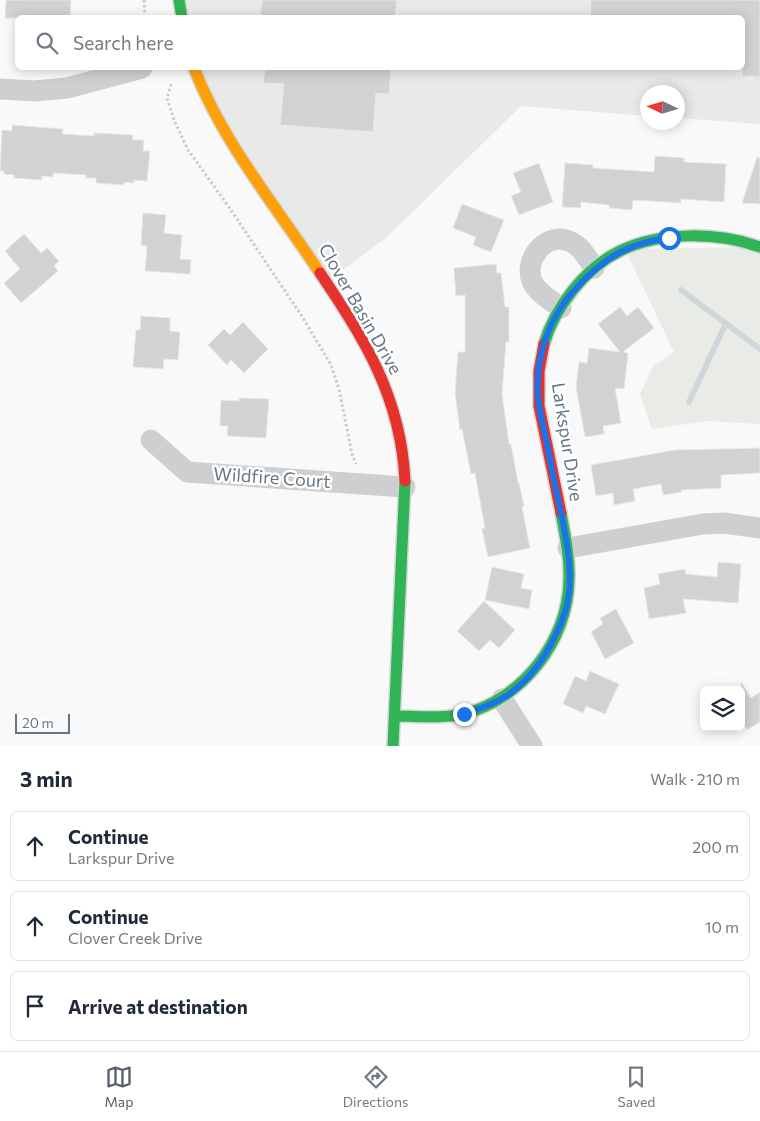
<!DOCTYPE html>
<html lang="en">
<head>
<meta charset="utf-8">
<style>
	body { margin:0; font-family:Commissioner,sans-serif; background:#f6f6f7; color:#1f2937 }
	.controls { position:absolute; right:15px; bottom:15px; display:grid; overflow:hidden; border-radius:8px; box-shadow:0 2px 12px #0003 }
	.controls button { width:45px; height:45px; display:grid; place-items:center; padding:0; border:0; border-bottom:1px solid #e0e1e3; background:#fff; color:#1f2937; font:25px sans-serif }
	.compass { position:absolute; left:640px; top:85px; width:45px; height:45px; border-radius:50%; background:#fff; box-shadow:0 2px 12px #0003; rotate:274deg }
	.scale { position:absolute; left:15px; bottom:12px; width:55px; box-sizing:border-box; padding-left:5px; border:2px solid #647683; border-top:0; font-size:14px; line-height:18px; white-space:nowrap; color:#647683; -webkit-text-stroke:4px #fff; paint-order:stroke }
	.stop { position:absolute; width:15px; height:15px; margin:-11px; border:4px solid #1a73e8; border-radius:50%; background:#fff }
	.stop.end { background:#1a73e8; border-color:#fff; box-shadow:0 1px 5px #0008 }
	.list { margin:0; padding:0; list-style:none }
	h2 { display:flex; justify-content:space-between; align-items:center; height:65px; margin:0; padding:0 20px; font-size:21px }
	h2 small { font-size:16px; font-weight:400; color:#747a83 }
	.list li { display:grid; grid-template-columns:32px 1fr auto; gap:15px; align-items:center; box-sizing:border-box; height:70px; margin:0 10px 10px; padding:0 10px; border:1px solid #e0e1e3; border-radius:8px }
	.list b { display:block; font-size:19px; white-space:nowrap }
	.list p { margin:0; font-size:16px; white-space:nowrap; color:#747a83 }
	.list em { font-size:16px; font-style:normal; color:#747a83 }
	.icon { flex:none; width:28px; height:28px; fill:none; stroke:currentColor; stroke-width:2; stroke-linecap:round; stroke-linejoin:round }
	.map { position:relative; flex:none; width:760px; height:746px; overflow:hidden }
	.search { position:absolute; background:#fff; box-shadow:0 2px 12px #0003; left:15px; right:15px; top:15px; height:55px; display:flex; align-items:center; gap:12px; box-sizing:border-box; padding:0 18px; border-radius:8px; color:#747a83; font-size:19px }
	.sheet { height:305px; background:#fff }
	nav { display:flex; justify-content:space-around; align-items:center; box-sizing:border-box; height:70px; border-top:1px solid #e0e1e3; background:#fff; font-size:14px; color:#747a83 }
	nav a { display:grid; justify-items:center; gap:2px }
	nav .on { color:#55606c }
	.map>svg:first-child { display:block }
	.built { fill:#e8e9e9 }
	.green { fill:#e8ebe6 }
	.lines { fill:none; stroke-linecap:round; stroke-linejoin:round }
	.stream { stroke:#ced6d9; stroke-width:5.5 }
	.building { fill:#d0d2d3; stroke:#e8e8e8 }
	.fast-casing { stroke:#d5d6d7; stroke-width:14 }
	.slow-casing { stroke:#d5d6d7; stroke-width:14 }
	.jam-casing { stroke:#d5d6d7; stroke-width:14 }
	.path { stroke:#cbcccd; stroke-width:3; stroke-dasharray:2.5 2.5; stroke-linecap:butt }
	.street { stroke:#cecfd0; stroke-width:21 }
	.fast { stroke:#30b455; stroke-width:11 }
	.slow { stroke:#ff9f0a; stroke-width:11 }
	.jam { stroke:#e5322d; stroke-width:11 }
	.route { stroke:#1a73e8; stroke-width:6 }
	.labels { text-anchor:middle; stroke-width:5; stroke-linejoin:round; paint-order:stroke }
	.street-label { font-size:18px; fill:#647683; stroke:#fff }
</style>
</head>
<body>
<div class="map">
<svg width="760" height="746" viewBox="0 0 760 746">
	<rect width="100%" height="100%" fill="#f9f9f9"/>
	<path class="built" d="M180,0H760V124L678,118V92H648L647,116L521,106L387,237L327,282L194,68H742V18H182Z"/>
	<path class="green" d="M760,247V424L707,421L652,429L640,394L653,366L674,352L625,249Z"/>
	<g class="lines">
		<path class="stream" d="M681,290L760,349
			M689,402L726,323"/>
	</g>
	<path class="building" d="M6,0H71L70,18H5Z
		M262,0H397L395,18H260Z
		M591,0H760V77L742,76V18H590Z
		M265,68H391L389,94L376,93L373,132L280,125L284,84L263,83Z
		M12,125L63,129L62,134L94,136V133L133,135L132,140H144L143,151H150L147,181L134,180V183L124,182V185L96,183V178H86V175L53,173V177L42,176V180L14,178V175L4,174V171H0L2,130L12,131Z
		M655,156L684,158V162L726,164L724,202L681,199V203L633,200L632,210L609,208V205L581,202V208L562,207L565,163L593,165V168L654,172Z
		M757,157L760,158V204L742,203Z
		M539,163L553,202L519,215L511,196L521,192L513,173Z
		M462,204L504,220L491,252L473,245L476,237L453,228Z
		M143,213L166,215L164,233L182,235L180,259L191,260L190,274L145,271L147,246L141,245Z
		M24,234L41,253L47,248L59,261L54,266L58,271L21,303L4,283L20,269L5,251Z
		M496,264L497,273H501L505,307H509V342H506L502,394L509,444H511L518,483H519L524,506L522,507L530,548L488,557L482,529L485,528L475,473L471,474L462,429L460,430L455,393L458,352H465V295L456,296L454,268Z
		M620,307L627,316L638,307L654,328L623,352L628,353L624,389L615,388L621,423L603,426L604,434L585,437L576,387L579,362L587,363L589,348L620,352L598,324Z
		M141,316L170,318V331L180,332L178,360L164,359L163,369L133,367L136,330H140Z
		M243,322L268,349L244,373L231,360L227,365L208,345L224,329L230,335Z
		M239,398L269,399L266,438L227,436L228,426H220L221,400L239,401Z
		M760,448V473L721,475V488L681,490L682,492L663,495L661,484L633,489L635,501L614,505L613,493L596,496L591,465L675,450Z
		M718,562L741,564L738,603L683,599L686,613L649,619L644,588L660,584L658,574L685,569L686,574L717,577Z
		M492,567L524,574L521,588L532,590L529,609L485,600Z
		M484,601L515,630L499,648L490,640L479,651L457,631Z
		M616,609L634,643L605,659L591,632L603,624L600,618Z
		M590,671L619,684L605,714L586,706L583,713L563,704L575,676L586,681Z
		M741,682L751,698L760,692V722L747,730L741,720Z"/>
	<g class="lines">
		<defs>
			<path id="fast" d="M179,0L182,18
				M544,344C555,307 585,268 620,251C661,231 718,232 760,247
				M395,716C418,716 441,719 463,714C522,700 568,641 569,580C570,558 565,535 561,513
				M393,746L405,481"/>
			<path id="slow" d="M194,68C223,143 276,206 320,273"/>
			<path id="jam" d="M320,273C365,340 401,397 405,481
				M544,344L539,371V406L561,513"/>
		</defs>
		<use href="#fast" class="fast-casing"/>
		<use href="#slow" class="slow-casing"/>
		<use href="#jam" class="jam-casing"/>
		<path class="path" d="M144,0L145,18
			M171,84L167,98L174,120L188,150L231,210L303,318L331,365L339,389L352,454L356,464"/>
		<path class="street" d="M0,89L34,91L67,88L142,68
			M561,308C551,300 537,293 532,281C523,258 548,230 571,242C581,246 588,259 594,268
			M151,440L187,472L405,487
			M568,548L703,524L724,523L760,528
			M502,699L532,746"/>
		<use href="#fast" class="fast"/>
		<use href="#slow" class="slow"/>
		<use href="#jam" class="jam"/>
	</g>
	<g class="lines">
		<path class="route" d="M464,714C477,709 492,705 503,698C523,686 539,666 550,646C559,629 567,612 569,593C572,568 567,546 563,522C557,496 552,470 547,444C544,428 539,412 538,396C535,355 550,315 578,286C604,258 630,242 669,238"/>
	</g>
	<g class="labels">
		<g class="street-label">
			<text transform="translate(360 309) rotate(60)" y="6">Clover Basin Drive</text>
			<text transform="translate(567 442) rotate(81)" y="6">Larkspur Drive</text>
			<text transform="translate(272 478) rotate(4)" y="6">Wildfire Court</text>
		</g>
	</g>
</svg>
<div class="controls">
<button><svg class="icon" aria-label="layers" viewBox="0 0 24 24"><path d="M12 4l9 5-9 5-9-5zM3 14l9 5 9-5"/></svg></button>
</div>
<svg class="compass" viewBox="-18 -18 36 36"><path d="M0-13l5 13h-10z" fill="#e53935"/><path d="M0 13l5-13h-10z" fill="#747a83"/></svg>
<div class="scale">20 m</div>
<div class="stop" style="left:669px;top:238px"></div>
<div class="stop end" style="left:464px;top:714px"></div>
<div class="search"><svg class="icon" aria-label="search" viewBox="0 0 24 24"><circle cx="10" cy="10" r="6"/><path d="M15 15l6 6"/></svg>Search here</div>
</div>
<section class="sheet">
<h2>3 min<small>Walk · 210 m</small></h2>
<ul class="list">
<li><svg class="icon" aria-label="ahead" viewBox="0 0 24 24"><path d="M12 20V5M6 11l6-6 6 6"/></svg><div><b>Continue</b><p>Larkspur Drive</p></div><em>200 m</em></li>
<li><svg class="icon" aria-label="ahead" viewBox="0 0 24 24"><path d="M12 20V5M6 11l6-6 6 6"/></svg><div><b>Continue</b><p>Clover Creek Drive</p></div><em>10 m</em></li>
<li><svg class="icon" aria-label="arrive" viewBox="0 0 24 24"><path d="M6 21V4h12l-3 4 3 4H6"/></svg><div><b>Arrive at destination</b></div></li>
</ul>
</section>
<nav>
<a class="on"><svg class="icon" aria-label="map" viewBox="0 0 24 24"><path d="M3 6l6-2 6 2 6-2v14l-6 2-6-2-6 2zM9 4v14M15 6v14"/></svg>Map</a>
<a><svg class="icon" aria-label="directions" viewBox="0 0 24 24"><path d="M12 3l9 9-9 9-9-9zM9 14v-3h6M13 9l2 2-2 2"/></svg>Directions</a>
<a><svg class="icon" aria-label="saved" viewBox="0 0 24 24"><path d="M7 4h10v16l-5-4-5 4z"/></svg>Saved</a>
</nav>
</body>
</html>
